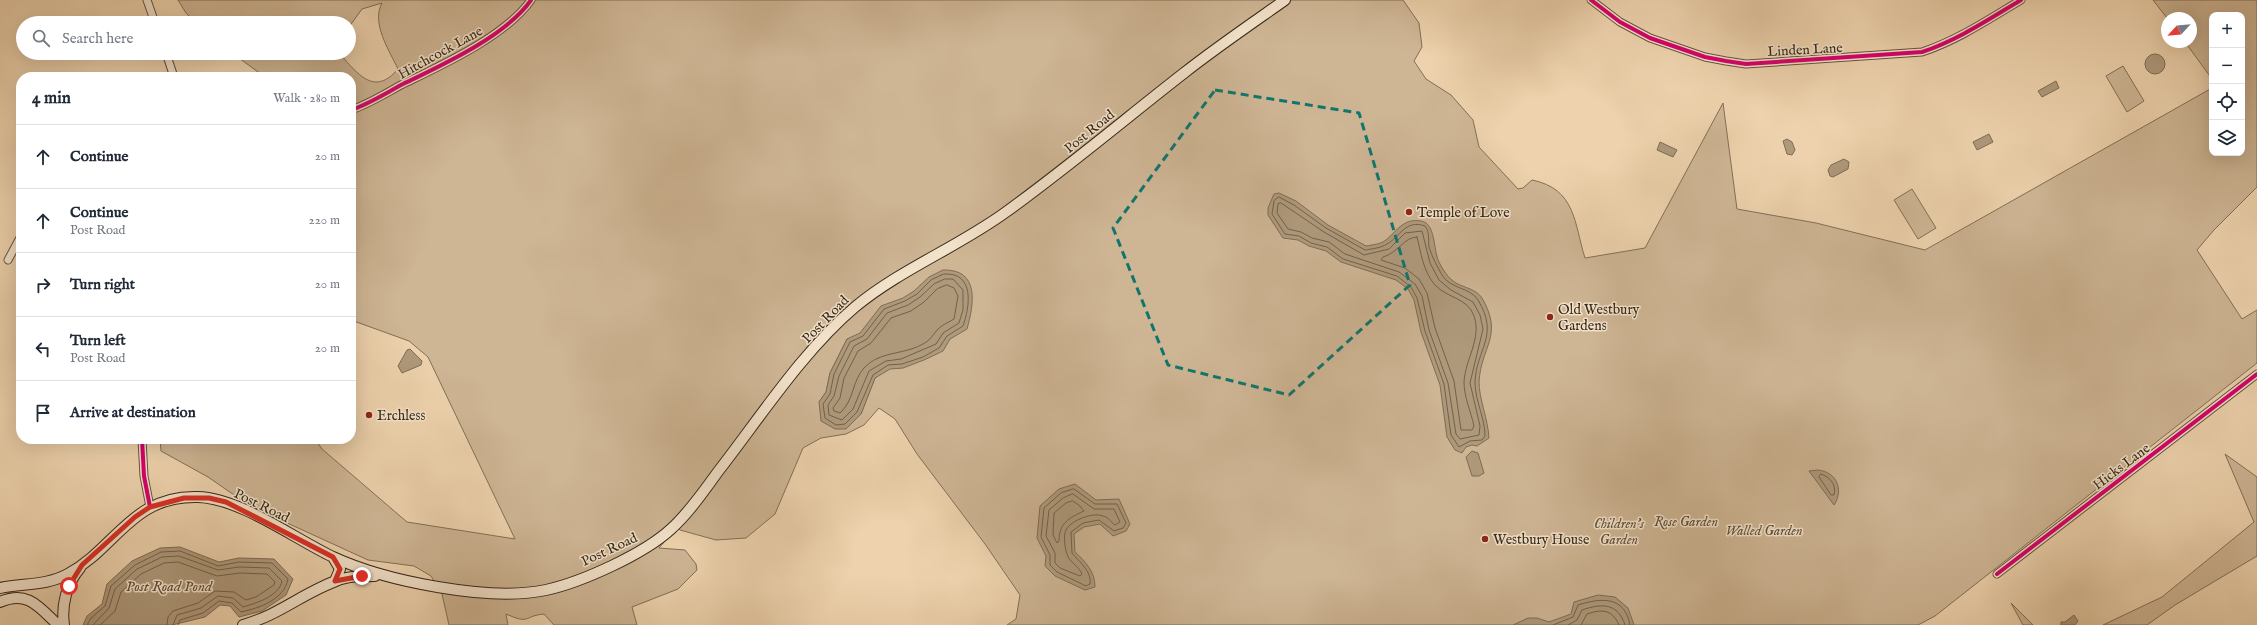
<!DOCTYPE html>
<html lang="en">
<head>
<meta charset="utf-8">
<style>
	body { margin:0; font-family:"IM FELL English",serif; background:#f2f2f3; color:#1f2937 }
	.controls { position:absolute; right:12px; top:12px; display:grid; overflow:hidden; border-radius:8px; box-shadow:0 4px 16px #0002 }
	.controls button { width:36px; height:36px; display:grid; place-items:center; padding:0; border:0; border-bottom:1px solid #e0e1e3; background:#fff; color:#1f2937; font:20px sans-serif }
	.compass { position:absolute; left:2161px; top:12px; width:36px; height:36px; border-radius:50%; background:#fff; box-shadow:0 4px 16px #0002; rotate:244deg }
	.stop { position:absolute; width:12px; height:12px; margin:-9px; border:3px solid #d93025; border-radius:50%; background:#fff }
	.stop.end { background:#d93025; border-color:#fff; box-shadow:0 1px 4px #0008 }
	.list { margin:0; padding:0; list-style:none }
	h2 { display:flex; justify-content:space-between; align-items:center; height:52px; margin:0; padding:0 16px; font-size:17px }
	h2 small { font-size:13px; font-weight:400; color:#747a83 }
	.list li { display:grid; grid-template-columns:26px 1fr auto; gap:12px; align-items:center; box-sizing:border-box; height:64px; padding:0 16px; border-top:1px solid #e0e1e3 }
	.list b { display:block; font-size:15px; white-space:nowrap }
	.list p { margin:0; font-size:13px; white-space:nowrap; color:#747a83 }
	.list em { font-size:13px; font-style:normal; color:#747a83 }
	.icon { flex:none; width:22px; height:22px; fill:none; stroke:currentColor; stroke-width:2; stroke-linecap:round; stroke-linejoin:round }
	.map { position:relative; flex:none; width:2257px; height:625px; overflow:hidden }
	.search { position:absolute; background:#fff; box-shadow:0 4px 16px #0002; left:16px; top:16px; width:340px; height:44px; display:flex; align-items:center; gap:10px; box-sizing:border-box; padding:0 14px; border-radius:22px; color:#747a83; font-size:15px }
	.panel { position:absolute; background:#fff; box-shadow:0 4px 16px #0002; left:16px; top:72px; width:340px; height:372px; border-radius:16px }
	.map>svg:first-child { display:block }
	.green { fill:#ceb594; stroke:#826f58; fill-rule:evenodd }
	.water { fill:#ae997b; stroke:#7e6c55 }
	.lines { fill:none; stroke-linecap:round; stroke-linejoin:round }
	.shore { stroke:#72614b; stroke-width:1 }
	.street-casing { stroke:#635340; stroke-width:9 }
	.secondary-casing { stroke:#35291b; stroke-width:12 }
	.street { stroke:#f3e2ca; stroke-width:7 }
	.secondary { stroke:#f3e2ca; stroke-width:10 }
	.cycleway-casing { stroke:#f3e2ca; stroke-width:6 }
	.cycleway { stroke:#d6006c; stroke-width:4 }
	.route { stroke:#d93025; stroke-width:5 }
	.marked { fill:none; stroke:#0f766e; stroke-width:3; stroke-dasharray:8 5; stroke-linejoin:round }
	.poi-dot { fill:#8f2418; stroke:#f3e2ca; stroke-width:1.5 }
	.labels { text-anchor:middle; stroke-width:3; stroke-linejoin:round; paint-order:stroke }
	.street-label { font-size:14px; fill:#35291b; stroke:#f3e2ca }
	.poi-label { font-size:14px; fill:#35291b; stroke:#f3e2ca; text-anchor:start }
	.park-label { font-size:14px; font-style:italic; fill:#5b4c39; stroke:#f3e2ca }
	.water-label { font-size:15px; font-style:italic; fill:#594b38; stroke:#f3e2ca }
</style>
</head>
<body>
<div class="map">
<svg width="2257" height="625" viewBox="0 0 2257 625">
	<rect width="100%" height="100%" fill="#edd2ad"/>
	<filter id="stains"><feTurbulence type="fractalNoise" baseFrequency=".005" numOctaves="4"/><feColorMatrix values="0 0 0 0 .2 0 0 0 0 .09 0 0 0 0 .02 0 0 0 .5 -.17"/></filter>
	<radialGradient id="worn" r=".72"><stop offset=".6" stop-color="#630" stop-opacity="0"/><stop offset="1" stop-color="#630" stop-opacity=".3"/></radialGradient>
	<path class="green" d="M178,0H1403L1419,23L1422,47L1414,61L1426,79L1451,95L1473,120L1479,147L1518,189L1523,188L1532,180C1576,189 1574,223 1585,258L1645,248L1723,103L1737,209L1816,223L1925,250L2212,88V153H2242V15H2212V79L2185,42H2191V18H2167L2153,0H2257V187L2214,230L2197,250L2242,319L2257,310V363L1935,616L1918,625H1007L1016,619L1020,595L985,544L917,454L895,419L879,408L864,425L846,434L821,438L803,448L775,514L746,538L716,540L680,530L677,527L659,548L685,550L696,564L697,570L678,589L632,607L637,625H554L544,614C523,616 531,625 506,614L508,625H449L442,594L431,576L414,566L368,560L250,506L208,477L161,451L160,439H315L322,449L407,522L515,539L428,357L409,341L351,320V77H265L232,53H339C358,74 374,97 398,69C389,50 371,23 382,3L362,9L349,27V23H196L186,13ZM851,338L878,376L875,378L861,414L846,429L819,402L826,392L830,373L847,339Z
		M2123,66L2144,101L2127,112L2106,76Z
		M1912,189L1936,228L1918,239L1894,200Z
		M2225,454L2257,477V556L2175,605L2147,625H2103L2162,597L2254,522Z
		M2011,603L2033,625H2023Z"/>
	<path class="water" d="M2145 64a10 10 0 1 1 20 0a10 10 0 1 1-20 0Z
		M2056,81L2059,88L2042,97L2038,91Z
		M1989,134L1993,142L1977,150L1973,142Z
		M1787,139L1792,142L1795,150L1792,155L1787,154L1783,141Z
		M1660,142L1677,150L1673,157L1657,150Z
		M1844,159L1849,162L1848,169L1833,177L1830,176L1828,170L1831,165Z
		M1279,193L1296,201L1328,225L1366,246C1372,245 1381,244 1386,240C1397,231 1403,218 1421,221C1436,223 1433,250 1439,262C1443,270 1448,278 1456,283C1465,288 1476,289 1482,298C1504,336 1481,346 1479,382C1479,399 1488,419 1489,438L1477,446L1472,445L1466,447L1462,453L1455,450L1447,437L1440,385L1421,332L1414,300L1408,289L1396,280L1341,262L1326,251L1309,246L1298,240L1283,238L1268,215V208L1274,194Z
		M943,270C980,269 974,304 967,329L950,339L943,351L924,360L903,368L890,369L875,378L861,414L846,429H835L821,421L819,402L826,392L830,373L847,339L860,333L881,306L903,298L914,291L929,277Z
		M410,349L422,361L421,365L402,373L398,366L407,350Z
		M1472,451L1478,453L1484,473L1479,476H1472L1466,457Z
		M1818,470C1837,472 1844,490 1834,505L1809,471Z
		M1075,484L1096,500L1119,499L1130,524L1126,531L1113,536L1100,524L1084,527L1074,534L1075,552C1086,562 1095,572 1095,587L1085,590L1055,576L1045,566L1046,556L1037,538L1040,506L1059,489Z
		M180,547L219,562L239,558L274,559L293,579L286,595L262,611L239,617L230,606L220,605L205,617L172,625H83L87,616L102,604L107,584L132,561L160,548Z
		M1598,595L1615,597L1628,608L1634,625H1513L1528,618H1537L1549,622L1571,614L1574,602Z
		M2074,615L2078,621L2075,625H2061V622H2065Z"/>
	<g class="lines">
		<path class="shore" d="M1279,197L1294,205L1326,228L1365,250C1371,249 1381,248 1387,244C1400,237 1405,219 1425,226C1430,232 1428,240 1429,247C1432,257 1437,266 1442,275C1450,289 1470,287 1478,300C1500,336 1476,349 1475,382C1475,401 1485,418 1485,436L1482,440L1470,441L1459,447L1451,435L1444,384L1425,331L1417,298L1411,287L1397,276L1343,259L1327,247L1311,243L1299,236L1285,234L1272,214L1274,201Z
			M1281,203L1324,232L1364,255L1389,249L1405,233L1422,231L1430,263L1439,280L1451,290L1473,302L1480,315L1483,329L1470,383L1480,426L1479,435L1460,439L1456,434L1448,383L1429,330L1422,296L1415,284L1399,272L1345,254L1329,242L1312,238L1301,232L1288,229L1277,213L1278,204Z
			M1417,237C1421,253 1423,271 1435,285C1447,298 1468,298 1474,316C1482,338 1465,360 1464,382C1464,397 1471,412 1474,426L1472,430H1461L1454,381L1435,328L1427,293L1419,279L1405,268L1381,260L1383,257C1398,253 1404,237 1417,237Z
			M944,274C975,272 970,306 963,326L947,336L939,348L923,357L902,364L888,365L873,375L857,412L845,424L836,425L825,418L823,404L830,394L834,374L850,342L863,336L884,309L905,301L917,294L931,280Z
			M945,279H953L963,290V310L959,323L943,333L936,344L901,359L886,361L869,371L853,409L842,420L829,415L828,405L834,396L839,376L854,346L867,339L887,313L908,305L920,297L934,284Z
			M947,285L954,288L958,296L954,319C949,322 942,325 938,329C931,337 931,340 921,345C902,355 880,351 864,368C852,381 854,401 840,413L834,411L833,408L840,398L844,378L858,351L871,343L891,318L911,311L924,302L937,289Z
			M1821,474C1830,477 1837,485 1834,495H1831L1819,477Z
			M1074,489L1095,504H1117L1126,523L1123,528L1114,531L1099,520L1083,523L1071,532L1072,553C1079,562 1092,571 1090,584L1086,586L1057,572L1050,565V555L1041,537L1044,508L1061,493Z
			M1073,494L1094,509H1114L1120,522L1115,525C1111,522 1108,517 1103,516C1093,512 1071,520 1066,530C1063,535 1065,549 1067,554C1069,562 1079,566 1082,574L1080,576L1060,568L1055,563V553L1046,536L1049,510L1063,498Z
			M1073,501L1080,506L1084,511C1069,518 1059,523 1059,541L1057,543L1053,535L1054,513L1066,503Z
			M87,625L91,618L105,606L111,586L135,565L161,552L180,551L218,566L239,562L272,563L288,579C284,600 259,608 241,612L232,603L219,601L203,613L180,620L178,625
			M93,625L109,608L115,589L137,569L162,557L179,556L218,570L239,567L269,568L282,581C279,596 257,603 243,607L233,598L218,596L201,608L177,615L173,625
			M100,625L115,611L121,592L141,574L164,563L178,562L217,576L240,573L267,574L275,582L274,585L256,597L246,600L234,592L215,591L198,603L173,611L168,617L167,625
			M1553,625L1573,617L1578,605C1600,598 1625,595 1630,625
			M1568,625L1577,620L1582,610C1602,603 1618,603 1625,625
			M1581,625L1587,614C1602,609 1612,609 1619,625"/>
		<defs>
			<path id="street" d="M147,0L155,23
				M1591,0L1620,22L1650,38L1705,57L1726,61L1746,64L1922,52C1958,40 1989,19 2021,0
				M166,53L174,77
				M351,110C369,104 386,93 403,84C442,65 506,36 531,0
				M8,260L21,236
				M142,439L144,476L150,507
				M1997,574L2257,374"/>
			<path id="secondary" d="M333,557L340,569L335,581
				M0,588C23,583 46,586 68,574C117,547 132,495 198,497C240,498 295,539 333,557C385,581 489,602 546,590C582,582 644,554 671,529C690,512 705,489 720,469C761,416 804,350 855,307C901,269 958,247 1006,212C1067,168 1125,119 1184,73C1217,47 1251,24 1285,0
				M0,602C28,590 39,607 58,625
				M64,625C61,605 67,583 80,568
				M243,625C279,615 303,593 336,581C348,576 362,576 375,576"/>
		</defs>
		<use href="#street" class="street-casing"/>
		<use href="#secondary" class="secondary-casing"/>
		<use href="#street" class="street"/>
		<use href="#secondary" class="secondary"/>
		<defs>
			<path id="cycleway" d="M1591,0L1620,22L1650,38L1705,57L1726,61L1746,64L1922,52C1958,40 1989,19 2021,0
				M351,110C369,104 386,93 403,84C442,65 506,36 531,0
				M142,439L144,476L150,507
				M1997,574L2257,374"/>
		</defs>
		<use href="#cycleway" class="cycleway-casing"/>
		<use href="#cycleway" class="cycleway"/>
	</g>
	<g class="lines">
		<path class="route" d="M69,586L82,565L135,517L150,507L184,498H209L226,502L333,557L340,569L335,581L362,576"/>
	</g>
	<path class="marked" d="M1215,90L1359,113L1410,285L1289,395L1168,365L1113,228Z"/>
	<g class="poi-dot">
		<circle cx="1409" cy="212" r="4"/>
		<circle cx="1550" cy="317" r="4"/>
		<circle cx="369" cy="415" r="4"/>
		<circle cx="1485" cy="539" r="4"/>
	</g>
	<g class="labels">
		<g class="street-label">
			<text transform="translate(1805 49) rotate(-3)" y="5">Linden Lane</text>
			<text transform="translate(440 52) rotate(-29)" y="5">Hitchcock Lane</text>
			<text transform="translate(1089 131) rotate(-39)" y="5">Post Road</text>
			<text transform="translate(825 319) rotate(-46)" y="5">Post Road</text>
			<text transform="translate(2121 466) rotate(-37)" y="5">Hicks Lane</text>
			<text transform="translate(262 505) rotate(26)" y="5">Post Road</text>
			<text transform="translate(609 549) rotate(-25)" y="5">Post Road</text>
		</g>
		<g class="poi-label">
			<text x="1417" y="217">Temple of Love</text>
			<text x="1558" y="314">Old Westbury<tspan x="1558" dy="16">Gardens</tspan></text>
			<text x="377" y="420">Erchless</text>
			<text x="1493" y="544">Westbury House</text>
		</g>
		<g class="park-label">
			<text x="1686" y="526">Rose Garden</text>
			<text x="1619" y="528">Children's<tspan x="1619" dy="16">Garden</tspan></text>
			<text x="1764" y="535">Walled Garden</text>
		</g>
		<g class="water-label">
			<text x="169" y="591">Post Road Pond</text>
		</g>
	</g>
	<rect width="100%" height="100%" filter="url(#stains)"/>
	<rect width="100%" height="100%" fill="url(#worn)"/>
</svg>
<div class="controls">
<button>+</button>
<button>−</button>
<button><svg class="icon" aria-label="locate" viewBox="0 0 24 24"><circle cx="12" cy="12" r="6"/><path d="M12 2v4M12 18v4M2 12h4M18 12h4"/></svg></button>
<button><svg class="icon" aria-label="layers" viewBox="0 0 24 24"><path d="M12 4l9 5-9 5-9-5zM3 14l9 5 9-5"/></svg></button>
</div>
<svg class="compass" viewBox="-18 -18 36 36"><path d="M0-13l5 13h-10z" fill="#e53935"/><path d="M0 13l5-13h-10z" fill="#747a83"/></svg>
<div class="stop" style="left:69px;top:586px"></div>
<div class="stop end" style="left:362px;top:576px"></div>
<div class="search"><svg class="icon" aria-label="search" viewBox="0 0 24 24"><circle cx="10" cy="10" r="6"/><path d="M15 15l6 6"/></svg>Search here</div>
<section class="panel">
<h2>4 min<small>Walk · 280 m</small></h2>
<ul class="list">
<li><svg class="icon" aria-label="ahead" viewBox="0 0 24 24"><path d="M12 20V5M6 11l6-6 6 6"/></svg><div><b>Continue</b></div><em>20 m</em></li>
<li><svg class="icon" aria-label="ahead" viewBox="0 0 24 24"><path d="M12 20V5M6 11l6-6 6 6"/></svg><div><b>Continue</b><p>Post Road</p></div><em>220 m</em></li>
<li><svg class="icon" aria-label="right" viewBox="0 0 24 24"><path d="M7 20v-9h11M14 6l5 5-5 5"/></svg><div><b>Turn right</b></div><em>20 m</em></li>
<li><svg class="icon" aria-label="left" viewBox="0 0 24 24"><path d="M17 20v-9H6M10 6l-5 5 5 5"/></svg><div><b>Turn left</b><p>Post Road</p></div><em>20 m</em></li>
<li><svg class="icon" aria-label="arrive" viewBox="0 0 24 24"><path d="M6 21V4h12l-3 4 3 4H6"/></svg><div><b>Arrive at destination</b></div></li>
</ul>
</section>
</div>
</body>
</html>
